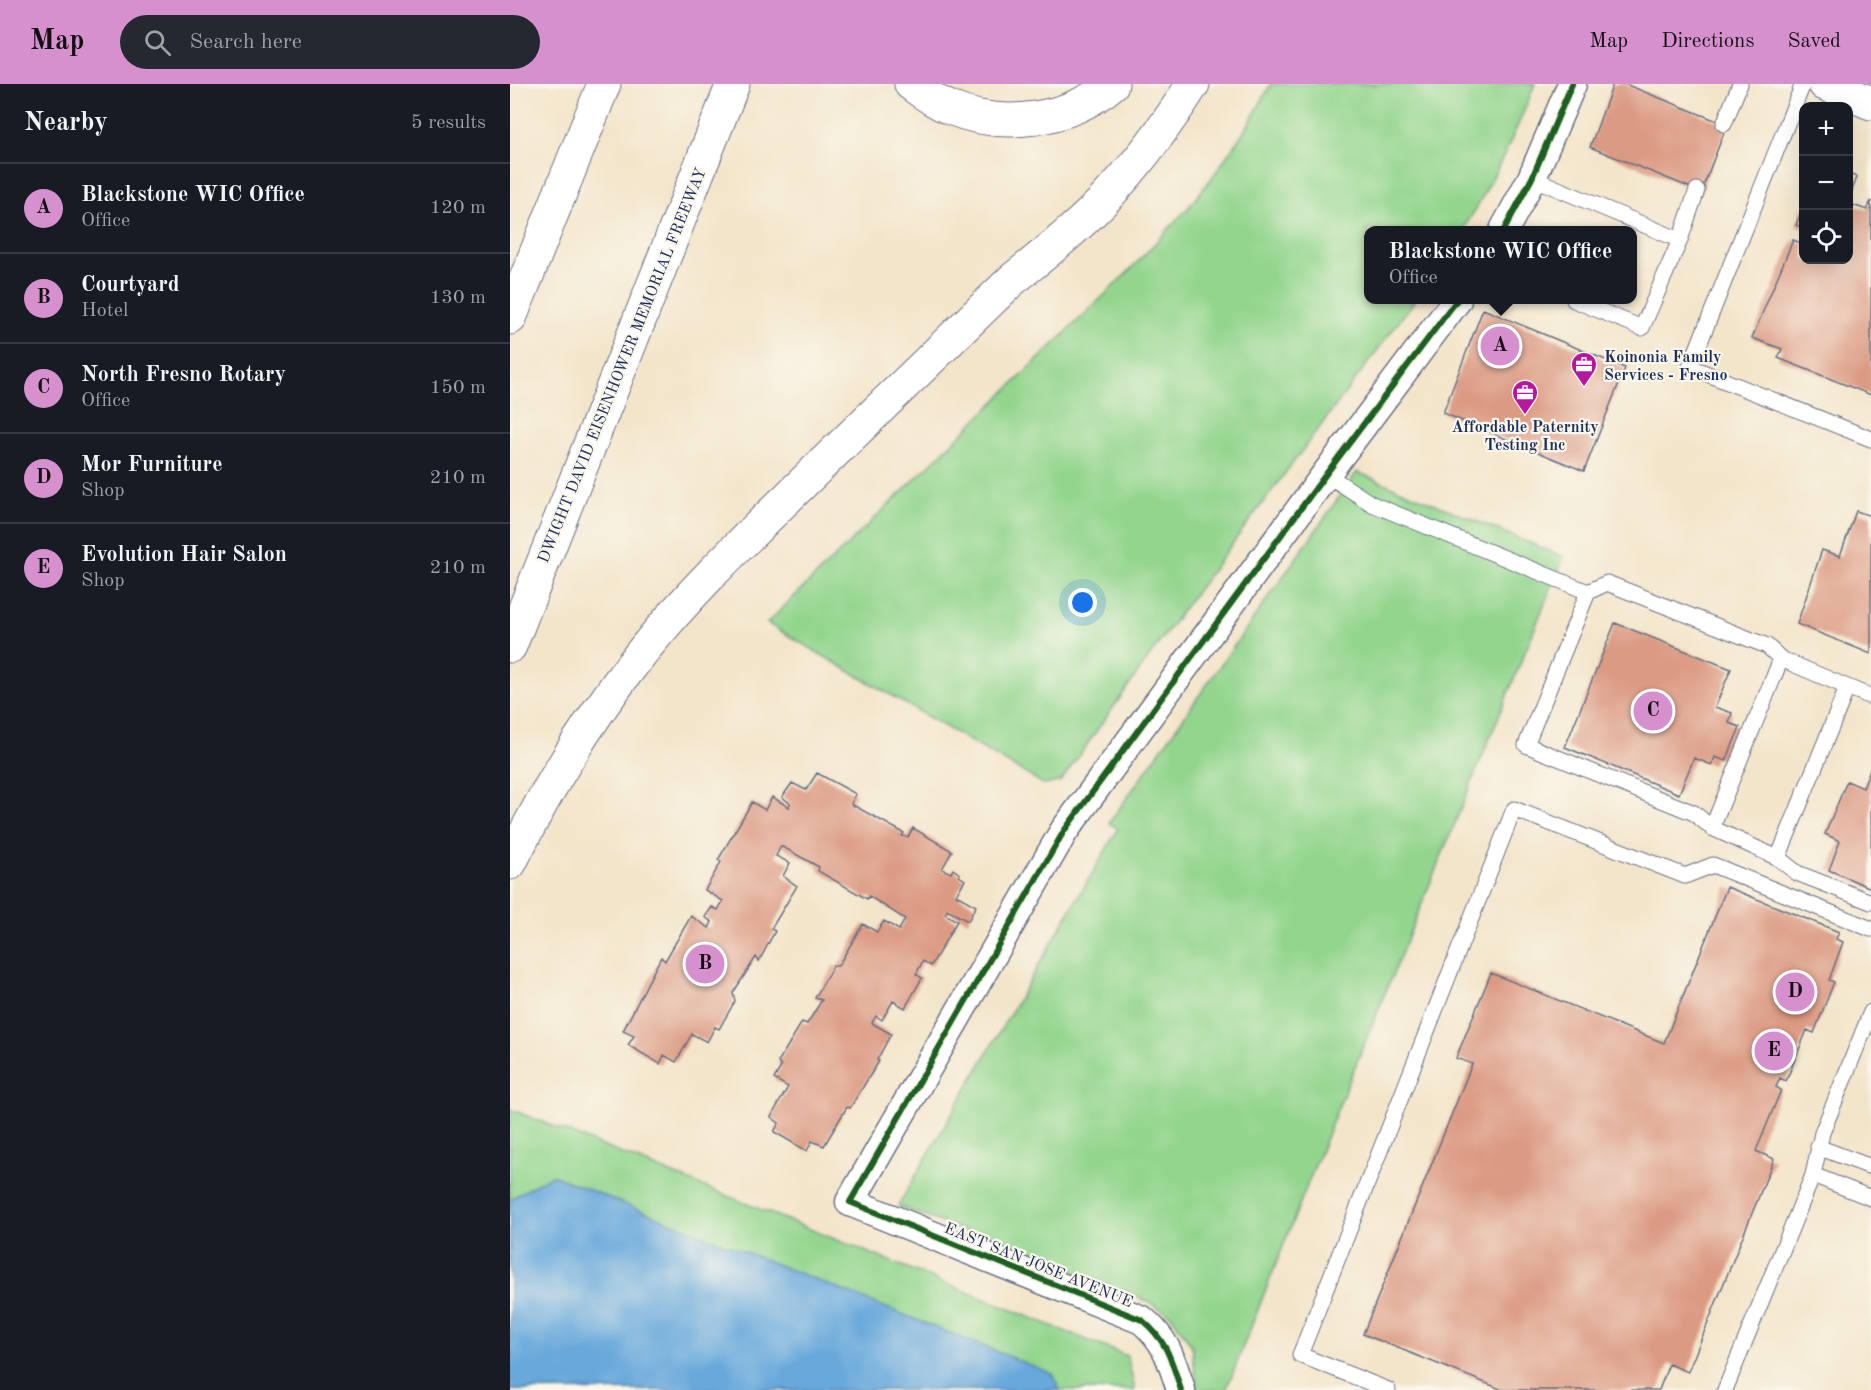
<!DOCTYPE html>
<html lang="en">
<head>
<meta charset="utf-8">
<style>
	body { margin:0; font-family:"Old Standard TT",serif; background:#242831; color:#f1f3f6 }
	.controls { position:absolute; right:18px; top:18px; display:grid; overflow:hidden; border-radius:12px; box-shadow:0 6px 24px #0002 }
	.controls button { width:54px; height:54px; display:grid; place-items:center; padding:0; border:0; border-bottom:2px solid #363941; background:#171b24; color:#f1f3f6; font:30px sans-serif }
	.you { position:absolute; left:573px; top:519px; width:21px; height:21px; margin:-15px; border:4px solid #fff; border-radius:50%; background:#1a73e8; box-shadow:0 0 0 9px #1a73e833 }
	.badge { display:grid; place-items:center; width:39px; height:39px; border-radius:50%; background:#d690ce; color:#111; font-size:20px; font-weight:700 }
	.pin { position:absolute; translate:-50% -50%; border:3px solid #fff; box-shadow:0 2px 6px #0006 }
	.popup { position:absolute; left:854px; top:142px; width:273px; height:78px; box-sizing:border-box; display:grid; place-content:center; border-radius:12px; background:#171b24; filter:drop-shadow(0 2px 4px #0005); font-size:20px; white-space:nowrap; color:#9ea1a6 }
	.popup b { font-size:22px; color:#f1f3f6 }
	.popup::after { content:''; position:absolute; left:50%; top:100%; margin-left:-12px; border:12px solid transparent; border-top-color:#171b24 }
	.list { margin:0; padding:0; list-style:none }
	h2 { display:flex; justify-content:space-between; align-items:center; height:78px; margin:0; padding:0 24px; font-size:26px }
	h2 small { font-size:20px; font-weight:400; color:#9ea1a6 }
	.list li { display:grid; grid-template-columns:39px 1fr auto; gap:18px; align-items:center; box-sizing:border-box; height:90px; padding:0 24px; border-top:2px solid #363941 }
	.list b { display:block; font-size:22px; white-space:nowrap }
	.list p { margin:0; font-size:20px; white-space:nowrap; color:#9ea1a6 }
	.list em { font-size:20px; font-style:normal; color:#9ea1a6 }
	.icon { flex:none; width:33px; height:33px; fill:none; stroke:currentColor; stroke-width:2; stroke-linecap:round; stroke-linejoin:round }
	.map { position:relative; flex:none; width:1361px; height:1306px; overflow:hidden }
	header { display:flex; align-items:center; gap:36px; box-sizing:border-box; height:84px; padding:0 30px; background:#d690ce; color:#111 }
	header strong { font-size:28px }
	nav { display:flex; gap:33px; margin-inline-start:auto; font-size:21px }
	.search { width:420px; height:54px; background:#242831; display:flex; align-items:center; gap:15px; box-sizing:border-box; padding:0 21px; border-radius:33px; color:#9ea1a6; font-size:22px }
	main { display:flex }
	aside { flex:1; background:#171b24 }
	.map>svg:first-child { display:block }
	.green { fill:#93d58d; stroke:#578276; stroke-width:1.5 }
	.water { fill:#68a8db; stroke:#426c9c; stroke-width:1.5 }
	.building { fill:#db9a82 }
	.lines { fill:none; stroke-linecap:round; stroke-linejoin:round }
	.service-casing { stroke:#676f84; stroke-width:17 }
	.minor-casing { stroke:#676f84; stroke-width:31 }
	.primary-casing { stroke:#676f84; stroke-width:35 }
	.motorway-casing { stroke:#676f84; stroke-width:35 }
	.service { stroke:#fff; stroke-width:15 }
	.minor { stroke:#fff; stroke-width:28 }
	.primary { stroke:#fff; stroke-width:33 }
	.motorway { stroke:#fff; stroke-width:33 }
	.cycleway-casing { stroke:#fbf7ec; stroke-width:10 }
	.cycleway { stroke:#1b5e20; stroke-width:6 }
	.labels { text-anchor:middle; stroke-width:4.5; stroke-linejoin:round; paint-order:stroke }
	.poi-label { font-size:16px; font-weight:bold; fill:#1b2f5e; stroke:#fbf7ec; text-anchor:start }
	.street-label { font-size:16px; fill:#1b2f5e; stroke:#fbf7ec }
</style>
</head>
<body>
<header>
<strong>Map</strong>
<div class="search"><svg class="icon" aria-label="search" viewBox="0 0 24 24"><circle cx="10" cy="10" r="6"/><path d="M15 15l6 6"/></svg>Search here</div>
<nav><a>Map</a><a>Directions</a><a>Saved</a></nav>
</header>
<main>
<aside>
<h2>Nearby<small>5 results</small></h2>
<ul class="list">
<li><span class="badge">A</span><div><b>Blackstone WIC Office</b><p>Office</p></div><em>120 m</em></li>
<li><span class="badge">B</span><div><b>Courtyard</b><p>Hotel</p></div><em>130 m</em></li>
<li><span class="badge">C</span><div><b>North Fresno Rotary</b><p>Office</p></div><em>150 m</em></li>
<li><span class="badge">D</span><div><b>Mor Furniture</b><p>Shop</p></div><em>210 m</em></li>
<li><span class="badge">E</span><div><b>Evolution Hair Salon</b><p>Shop</p></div><em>210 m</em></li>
</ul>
</aside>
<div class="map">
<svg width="1361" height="1306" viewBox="0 0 1361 1306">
	<rect width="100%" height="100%" fill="#fbf7ec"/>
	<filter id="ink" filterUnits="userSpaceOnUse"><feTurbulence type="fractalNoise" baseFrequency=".0167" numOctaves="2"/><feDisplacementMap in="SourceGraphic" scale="12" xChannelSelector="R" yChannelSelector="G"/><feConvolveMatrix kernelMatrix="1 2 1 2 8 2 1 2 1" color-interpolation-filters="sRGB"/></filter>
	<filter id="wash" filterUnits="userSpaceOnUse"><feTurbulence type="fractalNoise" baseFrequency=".008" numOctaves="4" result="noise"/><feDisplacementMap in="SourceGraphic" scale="24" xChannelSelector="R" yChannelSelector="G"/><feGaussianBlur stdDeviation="1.35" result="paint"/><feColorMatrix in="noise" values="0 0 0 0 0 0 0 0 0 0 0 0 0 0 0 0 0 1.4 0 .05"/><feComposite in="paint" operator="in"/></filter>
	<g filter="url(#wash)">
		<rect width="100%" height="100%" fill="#f3e5ca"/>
		<path class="green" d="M761,0H1025C1005,51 982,99 953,146H858V216H905L671,528L551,697L535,701L257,539L618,188L678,124L701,95L737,43Z
			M847,388L1054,473L825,1031L716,1306H687L682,1262L661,1231L627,1212L388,1122L608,745L599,739Z
			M0,1025L617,1272L625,1306H0Z"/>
		<path class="water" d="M42,1091L543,1290L550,1306H0V1115Z"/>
		<g id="blocks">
			<path class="building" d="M1103,0H1115L1217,41L1191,108L1080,63Z
				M1338,90L1347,93L1339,115H1338Z
				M1361,117V311L1268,274L1272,265L1242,254L1283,156L1294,160V176H1338V131L1343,121L1357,126Z
				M1293,123H1294V144L1286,141Z
				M973,225L1115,284L1074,387L933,329Z
				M1346,427L1361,432V570L1287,540L1312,466L1330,472Z
				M1105,539L1221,585L1205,623L1222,629L1219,639L1230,643L1216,677L1205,673L1202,681L1184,674L1169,710L1055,663Z
				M1361,683V804L1319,786L1330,757L1315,750L1337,697L1353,704Z
				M307,689L346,710L341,720L394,749L392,752L398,753L403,744L442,767L432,785L441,789L443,785L450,790L449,792L455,796L446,811L466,822L458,837L437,826L435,830L447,837L421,882L413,877L406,890L412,894L395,924L383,917L372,936L366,932L362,939L381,950L367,976L369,977L340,1024L337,1023L314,1062L302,1057L297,1067L264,1048L269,1039L261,1033L278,1003L264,995L271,983L268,978L292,938L297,940L312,916L305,914L323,882H328L353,840L367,848L374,837L389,846L395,835L359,812L357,815L308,787L309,783L271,762L266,772L280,779L273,792L287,802L261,845L265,847L249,877L246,873L223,909L225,917L209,945L205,943L197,958L182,950L166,978L154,971L150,980L118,961L124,952L113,947L151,873L155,877L181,832L199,844L202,838L195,833L202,823L208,826L213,817L195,806L211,778L208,776L242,718L255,726L262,713L279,723L280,719L272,713L282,699L296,706Z
				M1217,803L1329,848L1326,855L1333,858L1319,896L1324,898L1304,949L1297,946L1276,997L1270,994L1266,1003L1271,1006L1246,1067L1264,1075L1178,1288L1159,1280L1149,1306H993L853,1250L962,980L946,974L981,889L1154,959Z"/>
		</g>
	</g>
	<g filter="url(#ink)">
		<use href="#blocks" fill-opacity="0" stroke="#676f84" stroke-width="1.5"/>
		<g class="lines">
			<defs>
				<path id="service" d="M1293,0L1180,283L1361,355
					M1214,40L1230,0
					M1022,94L1170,156L1132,244L1064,216
					M1170,156L1187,106
					M816,390L862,420L1078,508
					M1361,613L1271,575L1257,562L1097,499L1078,508L1016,661L1184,729L1202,744L1268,774L1287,789L1361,818
					M1202,744L1271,575
					M1268,774L1337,604
					M1308,1063L1361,1083
					M1303,1091L1361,1114
					M878,1306L790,1271L1004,725L1175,792L1203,781L1361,845
					M1215,1306L1303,1091L1312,1049L1361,928"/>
				<path id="minor" d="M994,146L1022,94L1062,0
					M671,1306C661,1275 657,1257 632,1236L340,1118L554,747L816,390L947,216"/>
				<path id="primary" d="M1315,0L1361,19"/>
				<path id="motorway" d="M401,0C413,9 426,18 440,24C492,46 559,37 602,0
					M0,234L94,0
					M0,562L223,0
					M0,779C37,704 80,633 132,568C184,503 245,446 304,388C370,324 436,260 502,196C534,171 565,146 593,117C627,81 657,41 683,0"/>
			</defs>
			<use href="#service" class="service-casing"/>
			<use href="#minor" class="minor-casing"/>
			<use href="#primary" class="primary-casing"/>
			<use href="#motorway" class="motorway-casing"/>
			<use href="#service" class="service"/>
			<use href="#minor" class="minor"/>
			<use href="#primary" class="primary"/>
			<use href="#motorway" class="motorway"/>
			<defs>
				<path id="cycleway" d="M994,146L1022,94L1062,0
					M671,1306C661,1275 657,1257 632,1236L340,1118L554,747L816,390L947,216"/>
			</defs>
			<use href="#cycleway" class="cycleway-casing"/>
			<use href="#cycleway" class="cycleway"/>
		</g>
	</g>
	<defs>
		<symbol id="office-pin" viewBox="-11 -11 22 30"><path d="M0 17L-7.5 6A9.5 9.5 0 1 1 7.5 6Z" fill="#b5179e" stroke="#fbf7ec"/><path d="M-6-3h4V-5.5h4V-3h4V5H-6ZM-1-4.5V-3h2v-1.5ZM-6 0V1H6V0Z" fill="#fff"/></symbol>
	</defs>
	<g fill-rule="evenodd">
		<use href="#office-pin" x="1059" y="266" width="30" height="40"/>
		<use href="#office-pin" x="1000" y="294" width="30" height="40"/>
	</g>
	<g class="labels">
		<g class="poi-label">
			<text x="1094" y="278">Koinonia Family<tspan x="1094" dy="18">Services - Fresno</tspan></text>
			<text x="1015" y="348" text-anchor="middle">Affordable Paternity<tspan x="1015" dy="18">Testing Inc</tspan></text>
		</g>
		<g class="street-label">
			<text transform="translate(111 281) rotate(-68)" y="6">DWIGHT DAVID EISENHOWER MEMORIAL FREEWAY</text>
			<text transform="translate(529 1180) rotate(22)" y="6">EAST SAN JOSE AVENUE</text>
		</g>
	</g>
</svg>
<div class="controls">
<button>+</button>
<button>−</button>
<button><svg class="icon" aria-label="locate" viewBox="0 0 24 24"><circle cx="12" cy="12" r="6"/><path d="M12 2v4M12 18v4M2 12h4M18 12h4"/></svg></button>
</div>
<div class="you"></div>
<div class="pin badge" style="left:990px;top:262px">A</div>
<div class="popup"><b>Blackstone WIC Office</b>Office</div>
<div class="pin badge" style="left:195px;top:880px">B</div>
<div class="pin badge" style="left:1143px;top:627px">C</div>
<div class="pin badge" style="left:1285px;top:908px">D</div>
<div class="pin badge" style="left:1264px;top:967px">E</div>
</div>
</main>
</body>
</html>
